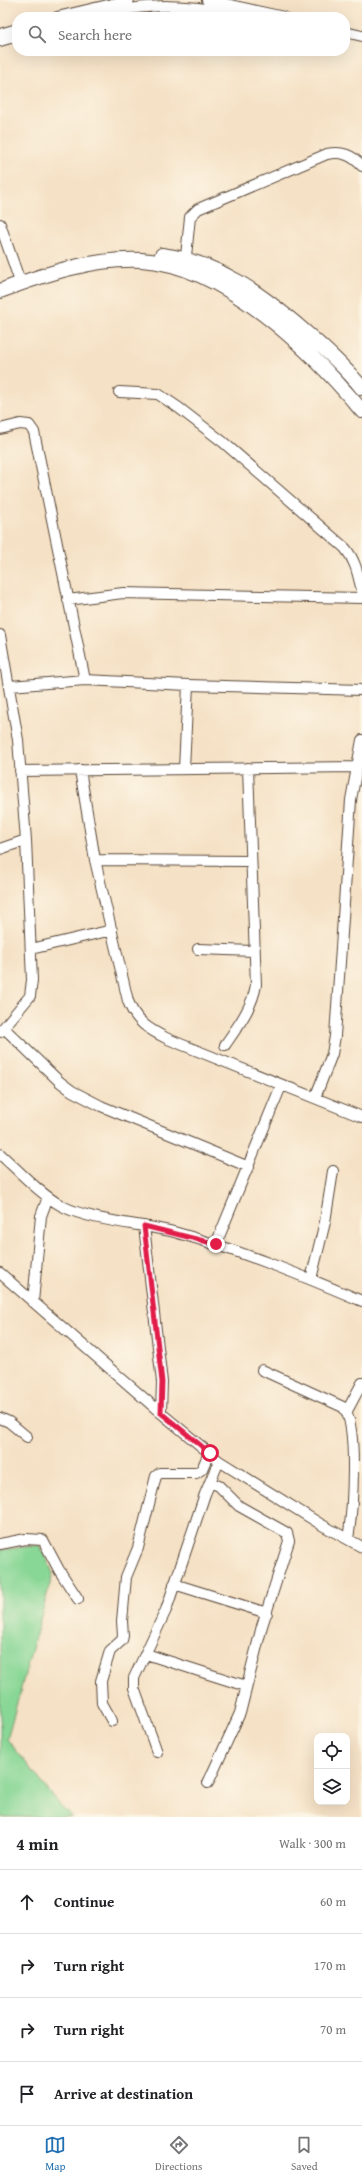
<!DOCTYPE html>
<html lang="en">
<head>
<meta charset="utf-8">
<style>
	body { margin:0; font-family:"Gentium Book Plus",serif; background:#f6f6f6; color:#202124 }
	.controls { position:absolute; right:12px; bottom:12px; display:grid; overflow:hidden; border-radius:8px; box-shadow:0 4px 16px #0002 }
	.controls button { width:36px; height:36px; display:grid; place-items:center; padding:0; border:0; border-bottom:1px solid #e0e0e0; background:#fff; color:#202124; font:20px sans-serif }
	.stop { position:absolute; width:12px; height:12px; margin:-9px; border:3px solid #e11d48; border-radius:50%; background:#fff }
	.stop.end { background:#e11d48; border-color:#fff; box-shadow:0 1px 4px #0008 }
	.list { margin:0; padding:0; list-style:none }
	h2 { display:flex; justify-content:space-between; align-items:center; height:52px; margin:0; padding:0 16px; font-size:17px }
	h2 small { font-size:13px; font-weight:400; color:#757577 }
	.list li { display:grid; grid-template-columns:26px 1fr auto; gap:12px; align-items:center; box-sizing:border-box; height:64px; padding:0 16px; border-top:1px solid #e0e0e0 }
	.list b { display:block; font-size:15px; white-space:nowrap }
	.list em { font-size:13px; font-style:normal; color:#757577 }
	.icon { flex:none; width:22px; height:22px; fill:none; stroke:currentColor; stroke-width:2; stroke-linecap:round; stroke-linejoin:round }
	.map { position:relative; flex:none; width:362px; height:1817px; overflow:hidden }
	.search { position:absolute; background:#fff; box-shadow:0 4px 16px #0002; left:12px; right:12px; top:12px; height:44px; display:flex; align-items:center; gap:10px; box-sizing:border-box; padding:0 14px; border-radius:16px; color:#757577; font-size:15px }
	.sheet { height:308px; background:#fff }
	nav { display:flex; justify-content:space-around; align-items:center; box-sizing:border-box; height:56px; border-top:1px solid #e0e0e0; background:#fff; font-size:11px; color:#757577 }
	nav a { display:grid; justify-items:center; gap:2px }
	nav .on { color:#1f6fb2 }
	.map>svg:first-child { display:block }
	.green { fill:#89d796; stroke:#62805a }
	.lines { fill:none; stroke-linecap:round; stroke-linejoin:round }
	.minor-casing { stroke:#574537; stroke-width:12 }
	.highway-casing { stroke:#574537; stroke-width:16 }
	.minor { stroke:#fff; stroke-width:10 }
	.highway { stroke:#fff; stroke-width:14 }
	.route { stroke:#e11d48; stroke-width:5 }
</style>
</head>
<body>
<div class="map">
<svg width="362" height="1817" viewBox="0 0 362 1817">
	<rect width="100%" height="100%" fill="#fcf5e5"/>
	<filter id="ink" filterUnits="userSpaceOnUse"><feTurbulence type="fractalNoise" baseFrequency=".025" numOctaves="2"/><feDisplacementMap in="SourceGraphic" scale="8" xChannelSelector="R" yChannelSelector="G"/><feConvolveMatrix kernelMatrix="1 2 1 2 8 2 1 2 1" color-interpolation-filters="sRGB"/></filter>
	<filter id="wash" filterUnits="userSpaceOnUse"><feTurbulence type="fractalNoise" baseFrequency=".012" numOctaves="4" result="noise"/><feDisplacementMap in="SourceGraphic" scale="16" xChannelSelector="R" yChannelSelector="G"/><feGaussianBlur stdDeviation="0.9" result="paint"/><feColorMatrix in="noise" values="0 0 0 0 0 0 0 0 0 0 0 0 0 0 0 0 0 1.4 0 .05"/><feComposite in="paint" operator="in"/></filter>
	<g filter="url(#wash)">
		<rect width="100%" height="100%" fill="#f5e1c5"/>
		<path class="green" d="M40,1545L53,1573L7,1739L63,1809L73,1817H0V1550Z"/>
	</g>
	<g filter="url(#ink)">
		<g class="lines">
			<defs>
				<path id="minor" d="M207,0L284,17
					M57,17L129,0
					M87,17C152,2 186,3 251,17
					M345,32L362,36
					M0,34L17,29
					M0,41L17,36
					M0,224L18,276
					M185,266L190,217L198,209L327,154C342,151 352,155 362,166
					M119,392L158,394L179,408L223,442L345,548C356,561 358,575 362,591
					M0,429L20,424L29,425L34,432L85,680
					M68,600L123,593L362,598
					M0,635L18,740L26,840L32,980L30,996L0,1032
					M10,686L85,680L188,685L362,690
					M184,769L188,685
					M80,770L95,860L128,1001C136,1022 148,1029 168,1039L362,1117
					M20,771L356,767
					M0,849L26,840
					M95,860L250,861
					M31,949L112,930
					M198,949L254,951
					M4,1028L60,1082L72,1091L101,1106L249,1167
					M225,1045C238,1026 252,1008 256,985L248,768
					M315,1098L332,1054L335,1036L351,800L362,740
					M0,1154C18,1170 41,1195 62,1206C91,1221 142,1224 174,1232C239,1250 301,1275 362,1301
					M144,1226L162,1382L161,1413
					M216,1244L281,1086
					M0,1273L161,1413L219,1461L322,1525L362,1547
					M311,1279L325,1222L333,1171
					M33,1302L41,1216L48,1197
					M262,1370L343,1407C359,1423 352,1515 348,1539
					M347,1411L362,1383
					M0,1418L9,1422L27,1437
					M0,1544L26,1539L43,1540L59,1570L78,1599
					M174,1584L267,1613
					M146,1654L246,1686
					M112,1721L102,1703L101,1681L110,1651L122,1640L123,1636L122,1621L126,1577L138,1548L156,1476L160,1473H196L202,1469L209,1453
					M157,1752L134,1688V1678L166,1610L205,1494L219,1461
					M208,1783L240,1713L262,1626L289,1541L287,1533L239,1506L219,1486L210,1482"/>
				<path id="highway" d="M162,255C218,262 261,294 303,330C324,348 344,366 362,388
					M0,291C45,274 92,258 141,260C225,265 311,350 362,411"/>
			</defs>
			<use href="#minor" class="minor-casing"/>
			<use href="#highway" class="highway-casing"/>
			<use href="#minor" class="minor"/>
			<use href="#highway" class="highway"/>
		</g>
	</g>
	<g class="lines" filter="url(#ink)">
		<path class="route" d="M210,1453L161,1413L162,1382L144,1226L216,1244"/>
	</g>
</svg>
<div class="controls">
<button><svg class="icon" aria-label="locate" viewBox="0 0 24 24"><circle cx="12" cy="12" r="6"/><path d="M12 2v4M12 18v4M2 12h4M18 12h4"/></svg></button>
<button><svg class="icon" aria-label="layers" viewBox="0 0 24 24"><path d="M12 4l9 5-9 5-9-5zM3 14l9 5 9-5"/></svg></button>
</div>
<div class="stop" style="left:210px;top:1453px"></div>
<div class="stop end" style="left:216px;top:1244px"></div>
<div class="search"><svg class="icon" aria-label="search" viewBox="0 0 24 24"><circle cx="10" cy="10" r="6"/><path d="M15 15l6 6"/></svg>Search here</div>
</div>
<section class="sheet">
<h2>4 min<small>Walk · 300 m</small></h2>
<ul class="list">
<li><svg class="icon" aria-label="ahead" viewBox="0 0 24 24"><path d="M12 20V5M6 11l6-6 6 6"/></svg><div><b>Continue</b></div><em>60 m</em></li>
<li><svg class="icon" aria-label="right" viewBox="0 0 24 24"><path d="M7 20v-9h11M14 6l5 5-5 5"/></svg><div><b>Turn right</b></div><em>170 m</em></li>
<li><svg class="icon" aria-label="right" viewBox="0 0 24 24"><path d="M7 20v-9h11M14 6l5 5-5 5"/></svg><div><b>Turn right</b></div><em>70 m</em></li>
<li><svg class="icon" aria-label="arrive" viewBox="0 0 24 24"><path d="M6 21V4h12l-3 4 3 4H6"/></svg><div><b>Arrive at destination</b></div></li>
</ul>
</section>
<nav>
<a class="on"><svg class="icon" aria-label="map" viewBox="0 0 24 24"><path d="M3 6l6-2 6 2 6-2v14l-6 2-6-2-6 2zM9 4v14M15 6v14"/></svg>Map</a>
<a><svg class="icon" aria-label="directions" viewBox="0 0 24 24"><path d="M12 3l9 9-9 9-9-9zM9 14v-3h6M13 9l2 2-2 2"/></svg>Directions</a>
<a><svg class="icon" aria-label="saved" viewBox="0 0 24 24"><path d="M7 4h10v16l-5-4-5 4z"/></svg>Saved</a>
</nav>
</body>
</html>
